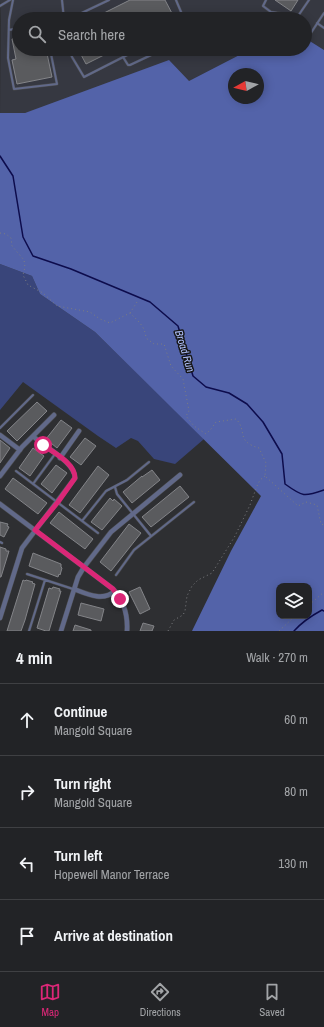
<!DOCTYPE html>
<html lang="en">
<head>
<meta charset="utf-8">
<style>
	body { margin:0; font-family:"Archivo Narrow",sans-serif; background:#2e2f32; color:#f1f3f6 }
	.controls { position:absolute; right:12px; bottom:12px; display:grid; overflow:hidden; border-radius:8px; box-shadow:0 2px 10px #0003 }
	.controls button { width:36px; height:36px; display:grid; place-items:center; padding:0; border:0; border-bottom:1px solid #3f4043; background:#222326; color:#f1f3f6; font:20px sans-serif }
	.compass { position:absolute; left:228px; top:68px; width:36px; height:36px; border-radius:50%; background:#222326; box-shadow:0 2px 10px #0003; rotate:262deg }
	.stop { position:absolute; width:12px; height:12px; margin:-9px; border:3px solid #db2777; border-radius:50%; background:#fff }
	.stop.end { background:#db2777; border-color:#fff; box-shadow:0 1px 4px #0008 }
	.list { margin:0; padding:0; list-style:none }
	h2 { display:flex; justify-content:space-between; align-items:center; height:52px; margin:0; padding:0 16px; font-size:17px }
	h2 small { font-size:13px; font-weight:400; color:#a2a4a7 }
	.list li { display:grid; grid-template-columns:26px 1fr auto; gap:12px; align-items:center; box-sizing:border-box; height:72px; padding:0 16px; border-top:1px solid #3f4043 }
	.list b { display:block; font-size:15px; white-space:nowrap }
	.list p { margin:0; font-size:13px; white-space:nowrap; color:#a2a4a7 }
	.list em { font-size:13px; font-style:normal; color:#a2a4a7 }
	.icon { flex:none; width:22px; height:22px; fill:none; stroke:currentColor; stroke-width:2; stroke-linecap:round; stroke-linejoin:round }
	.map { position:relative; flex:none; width:324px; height:631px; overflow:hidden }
	.search { position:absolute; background:#222326; box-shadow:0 2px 10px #0003; left:12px; right:12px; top:12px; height:44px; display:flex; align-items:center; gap:10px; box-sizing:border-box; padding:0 14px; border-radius:22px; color:#a2a4a7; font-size:15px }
	.sheet { height:340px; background:#222326 }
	nav { display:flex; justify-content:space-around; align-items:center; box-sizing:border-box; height:56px; border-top:1px solid #3f4043; background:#222326; font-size:11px; color:#a2a4a7 }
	nav a { display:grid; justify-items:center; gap:2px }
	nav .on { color:#db2777 }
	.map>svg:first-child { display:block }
	.built { fill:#363841 }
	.green { fill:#39457a }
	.forest { fill:#5363a9; fill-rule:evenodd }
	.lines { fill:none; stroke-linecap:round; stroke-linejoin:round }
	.stream { stroke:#0d0c4c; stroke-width:1.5 }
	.building { fill:#5a5b5e; stroke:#838488 }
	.lane-casing { stroke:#4b4c4e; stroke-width:3 }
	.street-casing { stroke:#4b4c4e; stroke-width:5.5 }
	.path { stroke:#7c7d80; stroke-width:1; stroke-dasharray:1 3; stroke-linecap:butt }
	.lane { stroke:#616989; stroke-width:2 }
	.street { stroke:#616989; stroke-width:4.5 }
	.route { stroke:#db2777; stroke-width:5 }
	.labels { text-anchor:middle; stroke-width:3; stroke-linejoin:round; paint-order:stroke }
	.water-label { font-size:11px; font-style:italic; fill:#b0c1fc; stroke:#171719 }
</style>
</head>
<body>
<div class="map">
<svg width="324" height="631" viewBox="0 0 324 631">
	<rect width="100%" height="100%" fill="#2e2f32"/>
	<path class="built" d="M0,0H324V50L305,38V19H19V49H251L189,81L25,113H0L1,19Z"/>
	<path class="green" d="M0,264L32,276L40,294L95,332L204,439L175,464L154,459L138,441L131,438L116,448L98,436L23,382L0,410Z"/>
	<path class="forest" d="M305,38L324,50V631H192L231,551L261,496L95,332L40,294L32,276L0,264V113H25L169,60L189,81L251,49H305ZM234,74H258V98H234ZM279,586H309V616H279Z"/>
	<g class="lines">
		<path class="stream" d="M0,156L13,176L23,237L33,256L71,269L150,302L178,326L193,376L206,387L229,393L247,404L263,422L282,454L285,484C303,497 304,497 324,490
			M294,631C302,622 311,616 322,610L324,611"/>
	</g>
	<path class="building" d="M130,0H165L175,19H92Z
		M275,0H298L291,11Z
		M19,37V49H46L52,77L17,84L12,60L16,59L12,39Z
		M78,49H116L86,64Z
		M37,402L47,411L17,441L7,431Z
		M61,420L72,428L57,448L46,439Z
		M85,438L96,446L81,465L70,457Z
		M0,440L10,448L0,463Z
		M33,448L44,456L30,476L19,468Z
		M56,465L67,473L52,493L41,484Z
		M98,466L109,475L80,513L69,505Z
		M152,470L160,480L132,503L123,492L142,476V477Z
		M13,478L47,503L38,514L5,489Z
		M180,486L189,497L151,527L142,517Z
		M110,498L113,501L114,499L122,506L102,530L91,522Z
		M59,512L93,539L85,549L50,523Z
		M0,522L8,524L7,526L9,527L4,537L0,535Z
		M129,524L141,533L111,571L100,562Z
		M0,547L6,549V551H9L1,577H0Z
		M33,553L61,564V567L62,568L60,575L59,574L58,577L29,566Z
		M23,580L25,581L26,580L33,582L32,583L35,584L25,620L21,631H7Z
		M53,587L60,589L59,591H61L49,631H46L37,628L49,588L52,589Z
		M140,587L150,609L140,614L129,592Z
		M81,603L104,609L101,621L78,615Z
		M143,623L154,626L152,631H140Z
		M75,625L91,630V631H73Z"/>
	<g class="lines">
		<defs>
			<path id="lane" d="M13,0L9,20L8,58L14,89L57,84L50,49
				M62,0L64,19
				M176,0L184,19
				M266,0L263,6L271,12L298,16L309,0
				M0,6L10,0
				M69,19L109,0
				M317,23L324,28
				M9,30L19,28
				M305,42L324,13
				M69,49L72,57L84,77L139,49
				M123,57L128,65H130L164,49
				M0,428L33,395
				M16,471L98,533
				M33,484L55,454
				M115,487L117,494L151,536
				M82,521L106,491L127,480L149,462
				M0,542L2,543
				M27,574L73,589
				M116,575L134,550L194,502
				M29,631L45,580"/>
			<path id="street" d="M0,435L20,450
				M60,458L79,431
				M0,476L22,447L54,415
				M0,504L113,589C124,601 128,615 127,631
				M74,589C87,594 103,602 115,591
				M0,618L22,548L75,478C75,462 44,447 33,436
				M61,631L78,577L84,567L111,532L180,475"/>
		</defs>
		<use href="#lane" class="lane-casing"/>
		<use href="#street" class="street-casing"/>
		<path class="path" d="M0,233L6,234L11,238L12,246L24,260L25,267L23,275L28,285L43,293L57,306L90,312L100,319L110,323L130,313C138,321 145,326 146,338L154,344H164L171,366L183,379L189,411L186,416L194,426L206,434L211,429L216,422L236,419C248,431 235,441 259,448L266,463L265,476L298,506L306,502L317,505L321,524L324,525
			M130,313L137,302
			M309,605L324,592
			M168,631L174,620L183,615L185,611L187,596L192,586L198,580L212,573L235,536L250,505L257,486L260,480L265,476
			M279,631L295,616"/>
		<use href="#lane" class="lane"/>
		<use href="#street" class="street"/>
	</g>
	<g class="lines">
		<path class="route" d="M43,445C54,453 75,463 75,478L58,502L35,530L113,589L120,599"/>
	</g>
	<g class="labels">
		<g class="water-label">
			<text transform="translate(185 351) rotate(73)" y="4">Broad Run</text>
		</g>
	</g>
</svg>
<div class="controls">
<button><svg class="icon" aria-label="layers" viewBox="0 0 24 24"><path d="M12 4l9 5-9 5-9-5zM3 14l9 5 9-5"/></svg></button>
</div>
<svg class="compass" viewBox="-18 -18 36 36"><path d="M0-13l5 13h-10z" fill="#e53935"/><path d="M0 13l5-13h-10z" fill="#a2a4a7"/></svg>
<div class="stop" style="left:43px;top:445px"></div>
<div class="stop end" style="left:120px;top:599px"></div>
<div class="search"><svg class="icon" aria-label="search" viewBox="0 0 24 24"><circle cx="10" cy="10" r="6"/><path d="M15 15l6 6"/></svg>Search here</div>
</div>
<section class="sheet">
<h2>4 min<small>Walk · 270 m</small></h2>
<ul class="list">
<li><svg class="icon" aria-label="ahead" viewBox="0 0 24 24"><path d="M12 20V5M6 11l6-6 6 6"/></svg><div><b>Continue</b><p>Mangold Square</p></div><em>60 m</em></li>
<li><svg class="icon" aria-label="right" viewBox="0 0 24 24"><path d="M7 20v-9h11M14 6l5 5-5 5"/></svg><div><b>Turn right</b><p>Mangold Square</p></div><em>80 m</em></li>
<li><svg class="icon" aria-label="left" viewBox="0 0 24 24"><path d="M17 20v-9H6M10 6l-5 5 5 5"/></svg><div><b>Turn left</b><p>Hopewell Manor Terrace</p></div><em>130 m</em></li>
<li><svg class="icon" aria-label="arrive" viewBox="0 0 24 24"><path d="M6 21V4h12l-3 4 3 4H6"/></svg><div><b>Arrive at destination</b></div></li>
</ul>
</section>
<nav>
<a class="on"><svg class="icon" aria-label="map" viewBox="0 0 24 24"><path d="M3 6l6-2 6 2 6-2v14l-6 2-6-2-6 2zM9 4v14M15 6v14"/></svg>Map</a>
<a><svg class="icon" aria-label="directions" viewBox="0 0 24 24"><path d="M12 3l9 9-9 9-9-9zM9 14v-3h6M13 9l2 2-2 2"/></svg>Directions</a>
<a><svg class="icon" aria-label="saved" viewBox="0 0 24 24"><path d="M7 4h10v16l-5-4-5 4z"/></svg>Saved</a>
</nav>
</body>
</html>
